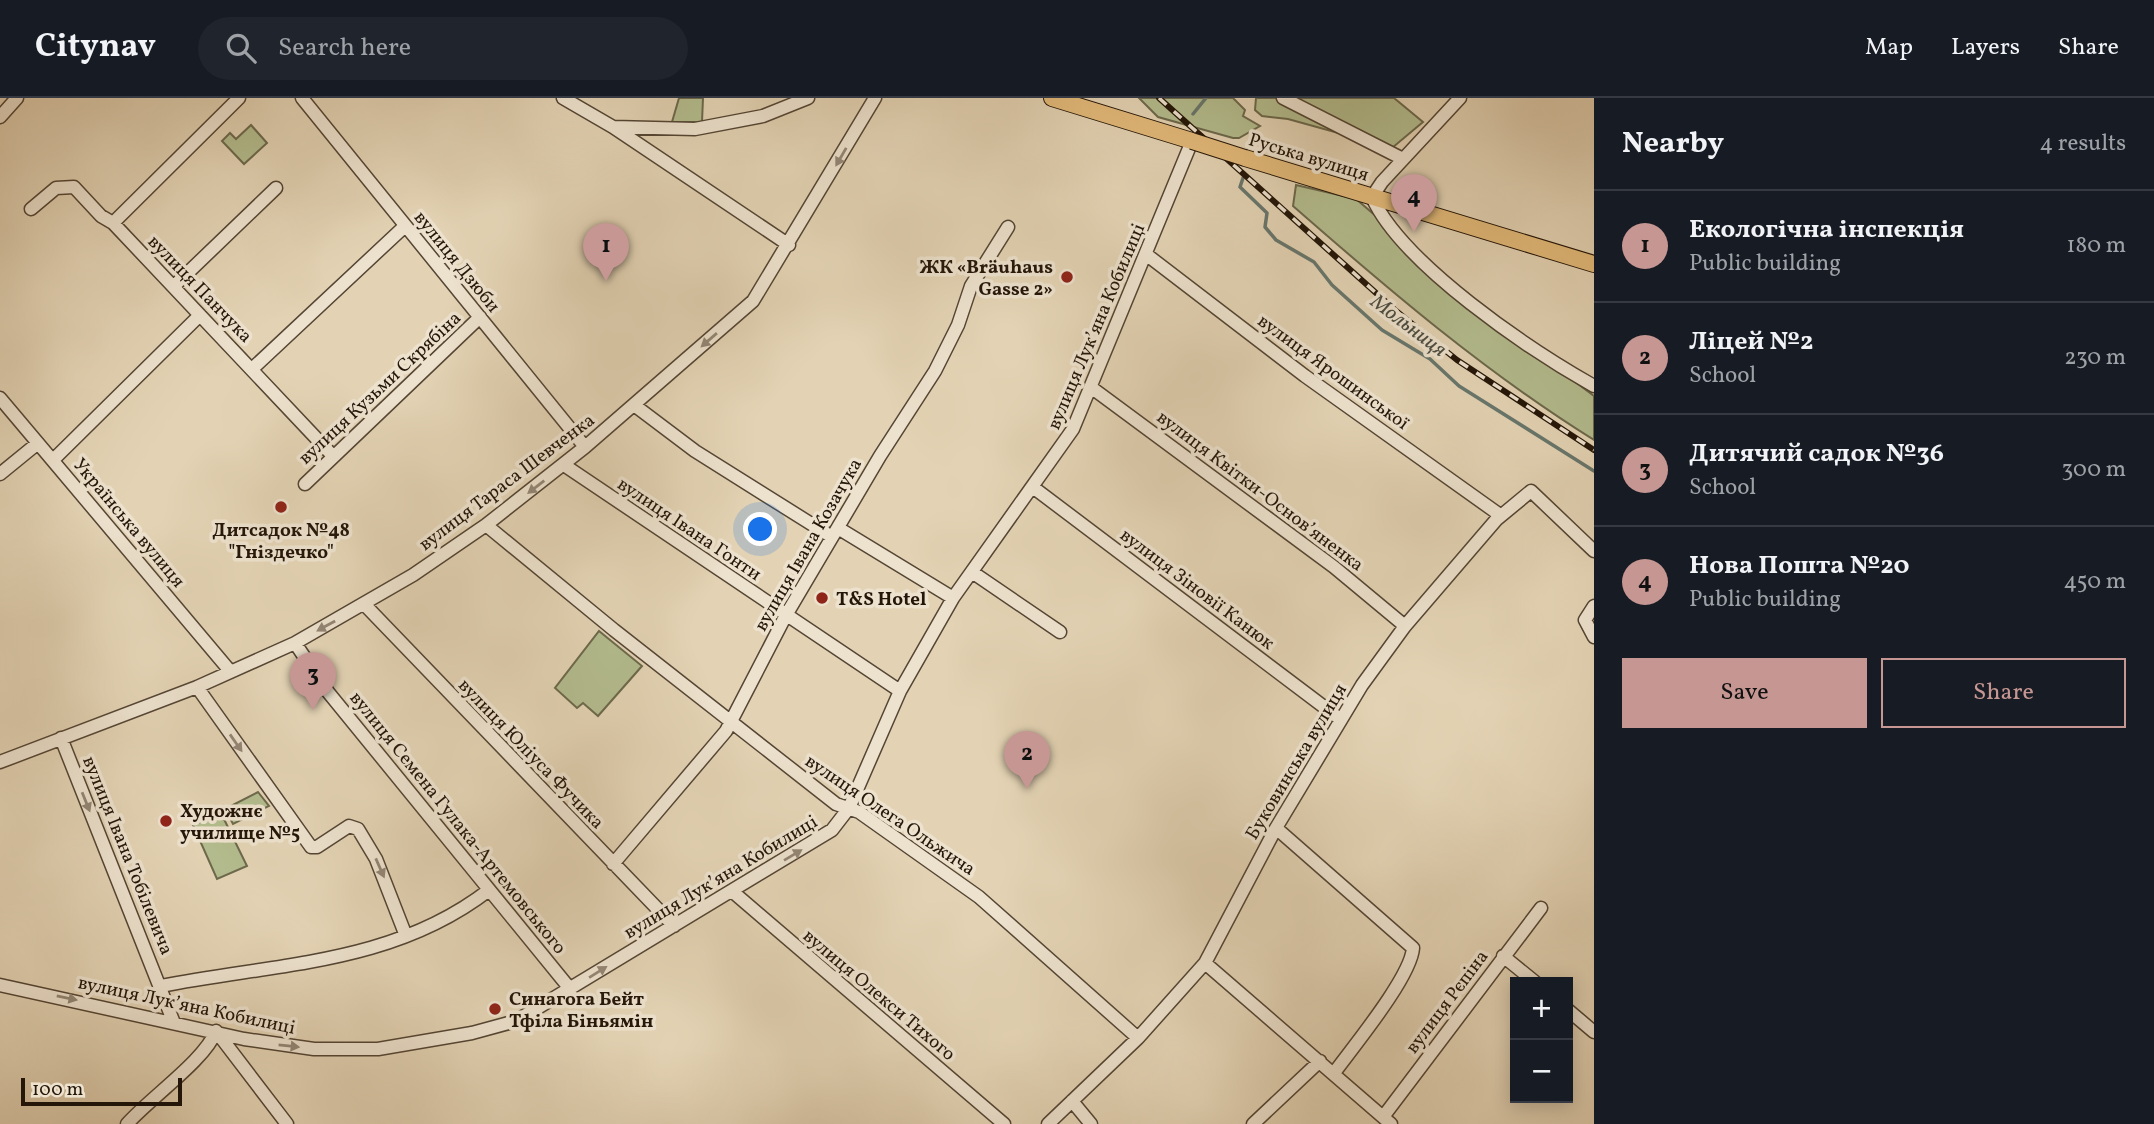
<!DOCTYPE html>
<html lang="en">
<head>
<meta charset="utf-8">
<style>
	body { margin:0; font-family:Vollkorn,serif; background:#20242c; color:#f1f3f6 }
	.controls { position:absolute; right:21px; bottom:21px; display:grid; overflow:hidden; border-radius:0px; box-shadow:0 4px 18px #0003 }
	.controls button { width:63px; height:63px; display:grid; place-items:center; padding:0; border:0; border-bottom:2px solid #363941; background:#171b24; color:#f1f3f6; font:35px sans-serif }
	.scale { position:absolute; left:21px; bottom:18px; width:161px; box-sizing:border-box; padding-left:7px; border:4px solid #241609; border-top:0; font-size:19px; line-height:24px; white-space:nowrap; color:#241609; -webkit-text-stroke:5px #ede2ce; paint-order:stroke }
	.you { position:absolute; left:761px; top:432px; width:24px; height:24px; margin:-18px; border:5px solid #fff; border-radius:50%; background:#1a73e8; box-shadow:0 0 0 10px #1a73e833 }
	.badge { display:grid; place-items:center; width:46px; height:46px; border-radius:50%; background:#c59692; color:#111; font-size:23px; font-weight:700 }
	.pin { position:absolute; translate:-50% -58px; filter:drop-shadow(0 2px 4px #0008) }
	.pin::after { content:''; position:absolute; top:37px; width:24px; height:21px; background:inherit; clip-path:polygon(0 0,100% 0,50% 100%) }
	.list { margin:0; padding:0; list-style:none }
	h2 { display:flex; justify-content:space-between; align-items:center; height:91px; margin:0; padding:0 28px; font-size:30px }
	h2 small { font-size:23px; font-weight:400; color:#9ea1a6 }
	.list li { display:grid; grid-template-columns:46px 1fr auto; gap:21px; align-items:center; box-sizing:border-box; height:112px; padding:0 28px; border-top:2px solid #363941 }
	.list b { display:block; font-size:26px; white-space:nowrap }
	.list p { margin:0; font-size:23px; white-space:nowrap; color:#9ea1a6 }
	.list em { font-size:23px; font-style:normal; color:#9ea1a6 }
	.actions { display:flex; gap:14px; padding:21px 28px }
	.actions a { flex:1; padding:16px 0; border:2px solid #c59692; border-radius:0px; text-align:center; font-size:24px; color:#c59692 }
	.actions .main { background:#c59692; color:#111 }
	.icon { flex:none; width:38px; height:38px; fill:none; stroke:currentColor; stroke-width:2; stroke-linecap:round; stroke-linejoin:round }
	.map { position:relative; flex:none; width:1594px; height:1026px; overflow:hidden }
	header { display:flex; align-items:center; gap:42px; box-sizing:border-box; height:98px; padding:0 35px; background:#171b24; border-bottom:2px solid #363941 }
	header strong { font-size:33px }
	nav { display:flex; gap:38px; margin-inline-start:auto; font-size:24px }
	.search { width:490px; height:63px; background:#20242c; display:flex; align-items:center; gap:18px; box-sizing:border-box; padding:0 24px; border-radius:38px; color:#9ea1a6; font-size:26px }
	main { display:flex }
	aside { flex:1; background:#171b24 }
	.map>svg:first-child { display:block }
	.green { fill:#b3bc8e; stroke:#6c694c; stroke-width:2 }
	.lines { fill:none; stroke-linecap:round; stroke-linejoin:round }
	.stream { stroke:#68776d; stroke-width:3.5 }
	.minor-casing { stroke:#544534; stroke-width:15 }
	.major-casing { stroke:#241609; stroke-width:18 }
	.minor { stroke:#ede2ce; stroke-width:12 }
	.major { stroke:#e2ba7a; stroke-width:16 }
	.rail-casing { stroke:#241609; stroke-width:6 }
	.rail { stroke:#ede2ce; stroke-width:3.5; stroke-dasharray:10; stroke-linecap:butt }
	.major-bridge-casing { stroke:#241609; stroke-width:18; stroke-linecap:butt }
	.major-bridge { stroke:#e2ba7a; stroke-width:16 }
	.oneway { fill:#938675 }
	.poi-dot { fill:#8f2418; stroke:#ede2ce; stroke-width:2.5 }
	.labels { text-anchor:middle; stroke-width:7; stroke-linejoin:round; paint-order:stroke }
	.street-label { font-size:19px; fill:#241609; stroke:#ede2ce }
	.poi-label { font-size:19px; font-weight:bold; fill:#241609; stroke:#ede2ce; text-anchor:start }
	.water-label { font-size:21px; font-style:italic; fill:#4c4e43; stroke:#ede2ce }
</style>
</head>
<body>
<header>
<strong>Citynav</strong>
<div class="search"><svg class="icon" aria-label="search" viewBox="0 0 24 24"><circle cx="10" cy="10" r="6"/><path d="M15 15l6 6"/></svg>Search here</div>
<nav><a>Map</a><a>Layers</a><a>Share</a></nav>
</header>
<main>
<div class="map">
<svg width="1594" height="1026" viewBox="0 0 1594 1026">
	<rect width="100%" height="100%" fill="#e3d3b4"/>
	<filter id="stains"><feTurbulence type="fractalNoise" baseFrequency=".00286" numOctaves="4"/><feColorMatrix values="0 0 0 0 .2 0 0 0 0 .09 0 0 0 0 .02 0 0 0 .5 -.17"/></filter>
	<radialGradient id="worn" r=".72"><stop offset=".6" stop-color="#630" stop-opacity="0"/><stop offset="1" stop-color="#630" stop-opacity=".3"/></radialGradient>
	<path class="green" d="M679,0H703L702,24H672Z
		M1139,0H1233L1245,12L1243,18L1260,28L1239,40H1233L1158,19Z
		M1256,0H1394L1423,24L1392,50L1288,21L1262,18L1255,12Z
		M251,27L267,45L244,66L222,43L230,35L236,41Z
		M1296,87L1356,101L1377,119L1409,159L1594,298V342C1485,274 1389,192 1293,108Z
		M599,533L642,568L598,618L583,605L577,610L555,590Z
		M258,694L269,708L233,726L225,711Z
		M221,715L247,768L217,781L193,727Z"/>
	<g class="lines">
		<path class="stream" d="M1193,16L1206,0
			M1243,80L1240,89L1267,115L1265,129L1276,142L1314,164L1332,187L1382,232L1430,261L1459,288L1594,373"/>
		<defs>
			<path id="minor" d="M302,0L585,349
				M563,0L613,29L789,147
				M1283,0L1403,61
				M1460,0L1382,84L1372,99C1402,166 1530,252 1594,288
				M0,19L17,0
				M613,29L695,31L763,18L808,0
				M31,111L56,90L74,89L101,118L113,125L333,358
				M113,125L239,0
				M1147,157L1305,278L1500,417
				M174,188L276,90
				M252,271L405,128
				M1092,290L1334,469L1405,528
				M0,300L230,573
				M634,307L695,353L832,439
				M53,362L200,217
				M564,367L900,593
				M0,376L38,345
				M305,386L480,219
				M1034,390L1340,621
				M486,427L614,532L836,706L859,714L979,799L1138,940
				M838,430L953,500
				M972,474L1060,534
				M364,506L674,828
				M1594,508L1585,522L1594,539
				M295,545L328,594L571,892
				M197,589L311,749H317L349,728L358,731L376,761L406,838
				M61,640L174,925
				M0,664L197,589L295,545L413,477L486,427L585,349L753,203L875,0
				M1276,730L1413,850C1411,879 1353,949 1334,975
				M613,766L726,633L785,519L880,358L935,273L958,227L971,188L1008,129
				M733,794L1004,1026
				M1503,858L1535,884
				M1205,865L1391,1026
				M0,887L244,941L314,951H378L472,935L516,923L832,732L849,710L900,593L953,500L1073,331L1192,43
				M161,888C276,865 392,867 489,792
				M1568,912L1594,934
				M216,933L287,1026
				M1072,1003L1091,1026
				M1383,1019L1541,810
				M127,1026C151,999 205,962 216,933
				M1048,1026L1138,940L1205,865L1276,730L1362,587L1405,528L1496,422L1531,393L1594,453
				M1253,1026L1320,963"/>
			<path id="major" d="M1052,0L1192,43
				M1245,60L1594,166"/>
		</defs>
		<use href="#minor" class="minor-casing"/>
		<use href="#major" class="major-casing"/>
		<use href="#minor" class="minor"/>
		<use href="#major" class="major"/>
		<defs>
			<path id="rail" d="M1159,0L1395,212L1457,262L1594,352"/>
		</defs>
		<use href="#rail" class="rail-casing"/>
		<use href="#rail" class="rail"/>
		<defs>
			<path id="major-bridge" d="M1192,43L1245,60"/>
		</defs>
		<use href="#major-bridge" class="major-bridge-casing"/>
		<use href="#major-bridge" class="major-bridge"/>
	</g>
	<defs><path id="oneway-solid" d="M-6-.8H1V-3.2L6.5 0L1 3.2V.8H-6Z" transform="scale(1.75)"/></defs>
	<g class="oneway">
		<use href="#oneway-solid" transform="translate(841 59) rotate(120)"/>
		<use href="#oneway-solid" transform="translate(709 242) rotate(139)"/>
		<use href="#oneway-solid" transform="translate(536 389) rotate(142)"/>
		<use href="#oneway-solid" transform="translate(326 528) rotate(151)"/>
		<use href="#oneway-solid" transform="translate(236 645) rotate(55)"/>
		<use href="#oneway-solid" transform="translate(86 704) rotate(68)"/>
		<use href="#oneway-solid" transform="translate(793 757) rotate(-31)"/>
		<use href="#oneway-solid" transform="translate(380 770) rotate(66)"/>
		<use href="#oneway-solid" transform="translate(598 874) rotate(-32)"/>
		<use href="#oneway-solid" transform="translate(67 900) rotate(12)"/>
		<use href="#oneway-solid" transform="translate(289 948) rotate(6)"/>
	</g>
	<g class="poi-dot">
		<circle cx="1067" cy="179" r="7"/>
		<circle cx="281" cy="409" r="7"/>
		<circle cx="822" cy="500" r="7"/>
		<circle cx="166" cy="723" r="7"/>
		<circle cx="495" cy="911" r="7"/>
	</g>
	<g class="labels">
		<g class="street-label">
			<text transform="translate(1309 58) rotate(17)" y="7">Руська вулиця</text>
			<text transform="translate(458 163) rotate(51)" y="7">вулиця Дзюби</text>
			<text transform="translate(201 190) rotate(46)" y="7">вулиця Панчука</text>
			<text transform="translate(1095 228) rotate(-67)" y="7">вулиця Лукʼяна Кобилиці</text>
			<text transform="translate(1334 273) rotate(36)" y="7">вулиця Ярошинської</text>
			<text transform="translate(379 289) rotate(-43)" y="7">вулиця Кузьми Скрябіна</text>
			<text transform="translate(506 383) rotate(-37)" y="7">вулиця Тараса Шевченка</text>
			<text transform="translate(1261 392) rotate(37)" y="7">вулиця Квітки-Основʼяненка</text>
			<text transform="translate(130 424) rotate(50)" y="7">Українська вулиця</text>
			<text transform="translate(690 430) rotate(34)" y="7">вулиця Івана Гонти</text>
			<text transform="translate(807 446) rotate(-60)" y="7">вулиця Івана Козачука</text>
			<text transform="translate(1198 490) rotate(37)" y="7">вулиця Зіновії Канюк</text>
			<text transform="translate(532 655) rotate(46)" y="7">вулиця Юліуса Фучика</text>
			<text transform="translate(1295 663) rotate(-59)" y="7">Буковинська вулиця</text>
			<text transform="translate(891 716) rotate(34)" y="7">вулиця Олега Ольжича</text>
			<text transform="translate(459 724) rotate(51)" y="7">вулиця Семена Гулака-Артемовського</text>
			<text transform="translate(129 757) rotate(68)" y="7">вулиця Івана Тобілевича</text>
			<text transform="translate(720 778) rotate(-31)" y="7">вулиця Лукʼяна Кобилиці</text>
			<text transform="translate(880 896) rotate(40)" y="7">вулиця Олекси Тихого</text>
			<text transform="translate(1446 903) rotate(-53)" y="7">вулиця Рєпіна</text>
			<text transform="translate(187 906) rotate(12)" y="7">вулиця Лукʼяна Кобилиці</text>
		</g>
		<g class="poi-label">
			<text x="1053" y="175" text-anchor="end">ЖК «Bräuhaus<tspan x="1053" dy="22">Gasse 2»</tspan></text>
			<text x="281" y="438" text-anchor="middle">Дитсадок №48<tspan x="281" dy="22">"Гніздечко"</tspan></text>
			<text x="836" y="507">T&amp;S Hotel</text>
			<text x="180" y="719">Художнє<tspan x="180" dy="22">училище №5</tspan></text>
			<text x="509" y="907">Синагога Бейт<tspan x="509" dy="22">Тфіла Біньямін</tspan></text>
		</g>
		<g class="water-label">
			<text transform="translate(1409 227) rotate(37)" y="7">Мольниця</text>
		</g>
	</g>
	<rect width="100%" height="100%" filter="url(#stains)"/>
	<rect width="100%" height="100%" fill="url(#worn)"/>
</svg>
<div class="controls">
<button>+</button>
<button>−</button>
</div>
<div class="scale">100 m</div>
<div class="you"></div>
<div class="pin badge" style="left:606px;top:183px">1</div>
<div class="pin badge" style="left:1027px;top:691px">2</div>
<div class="pin badge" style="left:313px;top:612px">3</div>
<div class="pin badge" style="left:1414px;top:134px">4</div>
</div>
<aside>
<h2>Nearby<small>4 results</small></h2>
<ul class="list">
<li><span class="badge">1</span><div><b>Екологічна інспекція</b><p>Public building</p></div><em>180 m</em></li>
<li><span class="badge">2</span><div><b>Ліцей №2</b><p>School</p></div><em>230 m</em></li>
<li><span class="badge">3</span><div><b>Дитячий садок №36</b><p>School</p></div><em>300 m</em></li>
<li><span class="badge">4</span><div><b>Нова Пошта №20</b><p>Public building</p></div><em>450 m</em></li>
</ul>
<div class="actions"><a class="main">Save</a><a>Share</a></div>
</aside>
</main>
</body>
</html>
